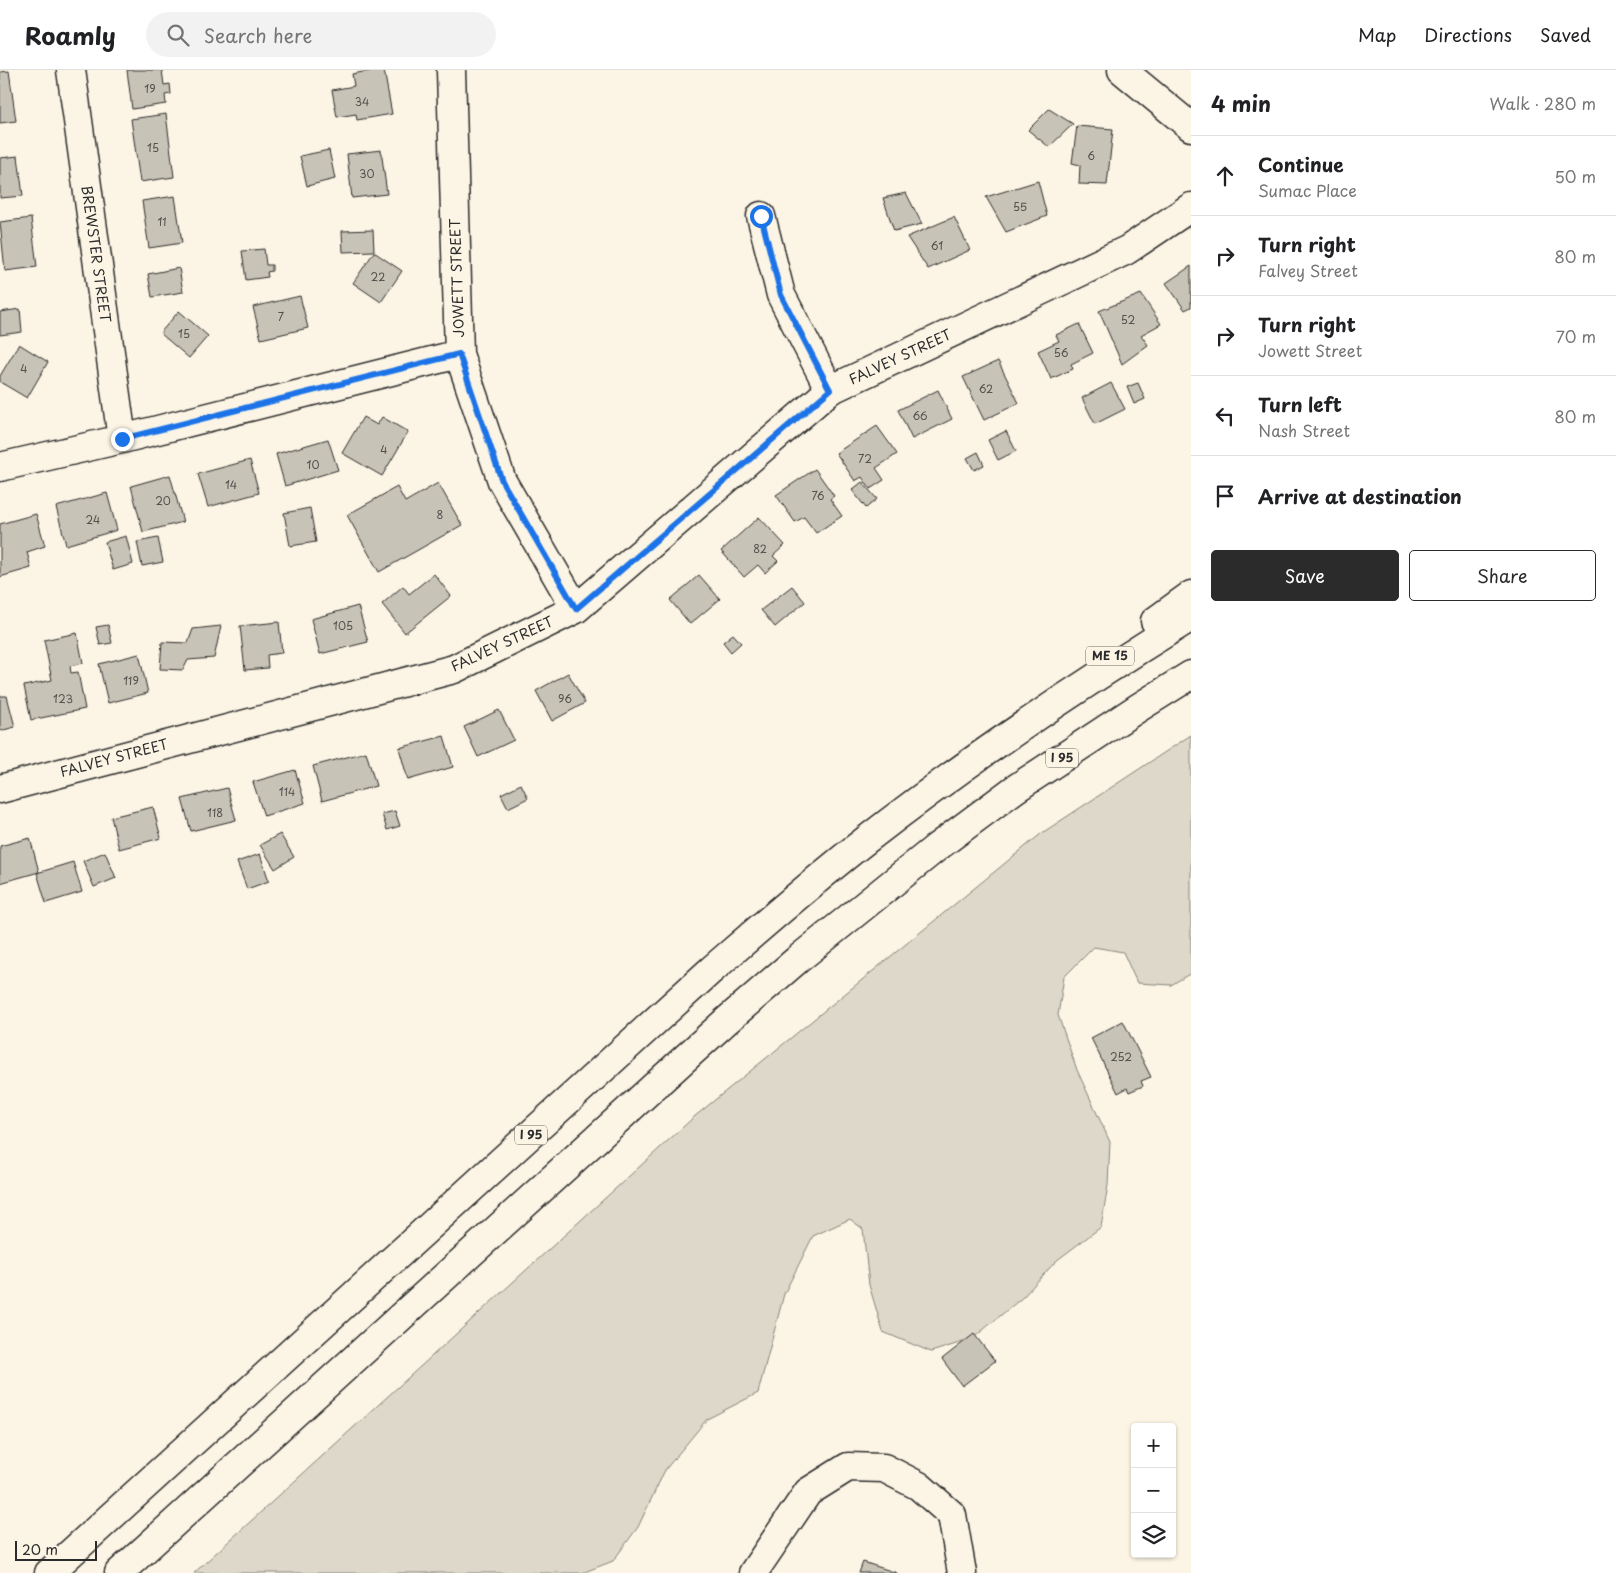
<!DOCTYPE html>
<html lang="en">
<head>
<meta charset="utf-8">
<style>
	body { margin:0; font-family:"Playpen Sans",sans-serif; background:#f2f2f2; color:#202124 }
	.controls { position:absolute; right:15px; bottom:15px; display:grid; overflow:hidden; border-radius:5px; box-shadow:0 1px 4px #0004 }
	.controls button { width:45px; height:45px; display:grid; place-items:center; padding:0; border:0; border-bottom:1px solid #e0e0e0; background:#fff; color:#202124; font:25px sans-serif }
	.scale { position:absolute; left:15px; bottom:12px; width:82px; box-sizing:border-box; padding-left:5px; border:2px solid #2b2b2b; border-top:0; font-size:14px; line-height:18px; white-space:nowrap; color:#2b2b2b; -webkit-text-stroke:4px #fcf5e5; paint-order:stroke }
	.stop { position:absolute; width:15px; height:15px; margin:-11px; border:4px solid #1a73e8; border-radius:50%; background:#fff }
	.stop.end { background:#1a73e8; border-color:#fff; box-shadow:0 1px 5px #0008 }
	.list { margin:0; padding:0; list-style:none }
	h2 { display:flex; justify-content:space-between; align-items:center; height:65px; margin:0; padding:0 20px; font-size:21px }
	h2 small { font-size:16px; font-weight:400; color:#757577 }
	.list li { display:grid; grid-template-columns:32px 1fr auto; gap:15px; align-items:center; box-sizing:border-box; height:80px; padding:0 20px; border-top:1px solid #e0e0e0 }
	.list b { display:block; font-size:19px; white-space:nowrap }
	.list p { margin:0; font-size:16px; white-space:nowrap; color:#757577 }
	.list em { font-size:16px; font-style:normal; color:#757577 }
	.actions { display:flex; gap:10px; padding:15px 20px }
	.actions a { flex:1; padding:11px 0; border:1px solid #2b2b2b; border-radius:5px; text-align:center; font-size:18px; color:#2b2b2b }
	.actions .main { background:#2b2b2b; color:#fff }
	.icon { flex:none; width:28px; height:28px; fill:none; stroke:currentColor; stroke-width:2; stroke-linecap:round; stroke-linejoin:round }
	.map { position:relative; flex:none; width:1191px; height:1503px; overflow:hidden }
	header { display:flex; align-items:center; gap:30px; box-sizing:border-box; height:70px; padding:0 25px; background:#fff; border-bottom:1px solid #e0e0e0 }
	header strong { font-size:24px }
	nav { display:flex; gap:28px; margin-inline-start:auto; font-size:18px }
	.search { width:350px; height:45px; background:#f2f2f2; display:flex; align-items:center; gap:12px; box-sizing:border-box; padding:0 18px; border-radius:28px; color:#757577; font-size:19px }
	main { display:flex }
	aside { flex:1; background:#fff }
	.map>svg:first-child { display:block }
	.green { fill:#ded8ca; stroke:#84827a }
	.building { fill:#c8c3b7; stroke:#2b2b2b }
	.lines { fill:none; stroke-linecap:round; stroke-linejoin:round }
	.minor-casing { stroke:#2b2b2b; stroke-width:31 }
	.highway-casing { stroke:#2b2b2b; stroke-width:31 }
	.minor { stroke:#fcf5e5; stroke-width:28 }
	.highway { stroke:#fcf5e5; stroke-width:28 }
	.route { stroke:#1a73e8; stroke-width:6 }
	.labels { text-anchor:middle; stroke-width:4; stroke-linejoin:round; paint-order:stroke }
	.number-label { font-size:11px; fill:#52514e }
	.shield { fill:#fcf5e5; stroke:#6a6863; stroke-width:1 }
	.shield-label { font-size:12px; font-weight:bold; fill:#2b2b2b }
	.street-label { font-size:14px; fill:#2b2b2b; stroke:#fcf5e5 }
</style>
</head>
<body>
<header>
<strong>Roamly</strong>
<div class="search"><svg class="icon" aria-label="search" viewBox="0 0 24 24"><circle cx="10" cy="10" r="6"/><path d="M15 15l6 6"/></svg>Search here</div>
<nav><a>Map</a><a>Directions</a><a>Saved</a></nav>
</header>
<main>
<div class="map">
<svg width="1191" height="1503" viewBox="0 0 1191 1503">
	<rect width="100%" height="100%" fill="#fcf5e5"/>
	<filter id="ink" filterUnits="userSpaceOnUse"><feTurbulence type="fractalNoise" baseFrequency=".02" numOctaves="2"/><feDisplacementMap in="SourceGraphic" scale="10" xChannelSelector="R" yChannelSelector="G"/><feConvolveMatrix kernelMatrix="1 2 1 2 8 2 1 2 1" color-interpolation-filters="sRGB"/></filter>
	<g filter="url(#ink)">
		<path class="green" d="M1191,665V903L1171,915L1137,913L1123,882L1094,877L1064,907L1058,945L1077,1000L1110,1072L1108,1115L1101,1157L1056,1191L1023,1227L972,1269L931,1282L883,1262L869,1215L863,1159L850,1149L813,1166L784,1224L758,1323L707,1349L665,1400L638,1457L613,1491L582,1503H194L694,1047L1042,763Z"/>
		<path class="building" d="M127,0H162L164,15L170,14L171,24L165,25L166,34L132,39Z
			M375,0H384L392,44L357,50L356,44L337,47L332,20L354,16L352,4Z
			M9,1L16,51L0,53V2Z
			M1049,39L1073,54L1049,77L1028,60Z
			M166,44L174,107L140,112L131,49Z
			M1077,56L1113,59L1107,115L1079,114L1080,95L1072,93Z
			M329,80L335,109L307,116L300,86Z
			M381,80L387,124L352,128L347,84Z
			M18,86L23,126L0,128V88Z
			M1038,111L1047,146L1006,162L986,127Z
			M906,123L922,154L894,161L883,128Z
			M175,126L182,173L149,178L142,131Z
			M954,147L970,180L928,199L907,167Z
			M31,148L37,197L5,201L0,152Z
			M373,160L374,181L343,182L342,161Z
			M264,179L266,195H272V201L267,202L268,207L246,210L242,181Z
			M374,182L402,201L381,232L353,213Z
			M1191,196V237L1185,240L1166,213Z
			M179,198L183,222L152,227L148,204Z
			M1141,224L1161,254L1141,265L1148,275L1122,294L1099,241Z
			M300,226L308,258L261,269L253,237Z
			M20,239L22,262L0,265V242Z
			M179,241L208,266L189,288L160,263Z
			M1079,254L1093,283L1071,294L1073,299L1051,309L1038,281L1059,271L1056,265Z
			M19,274L48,292L27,328L0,312V306Z
			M998,291L1019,333L984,350L963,307Z
			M1111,313L1125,339L1095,354L1082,328Z
			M1138,313L1145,329L1134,334L1127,317Z
			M938,320L952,349L912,369L898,340Z
			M363,347L377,355L382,347L408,362L382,406L342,383Z
			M877,356L897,384L876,398L884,410L870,419L862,407L855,411L836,383Z
			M1006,361L1016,381L998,390L988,370Z
			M328,369L338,400L285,416L276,384Z
			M978,382L984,395L974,400L967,388Z
			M250,390L259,423L208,437L198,404Z
			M815,399L834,426L830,429L842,446L816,463L804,447L795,452L776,425Z
			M170,405L183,452L143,462L131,416Z
			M862,412L877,429L866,438L852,420Z
			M438,413L462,455L379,502L347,445L397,417L405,432Z
			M107,423L117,460L66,475L56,437Z
			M310,438L316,472L290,476L284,443Z
			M36,444L45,476L27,482L31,498L0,507V454Z
			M759,447L785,475L773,486L778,491L765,503L758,495L744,507L721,481Z
			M126,466L133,494L113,500L105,472Z
			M158,468L163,492L142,496L137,472Z
			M434,504L451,526L405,563L382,534L403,516L409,524Z
			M699,505L720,529L690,554L670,530Z
			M792,516L805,532L775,557L761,540Z
			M358,536L368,572L320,584L311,549Z
			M279,552L282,583L267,585L268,598L245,600L240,556Z
			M108,555L112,573L100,575L96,557Z
			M221,556L214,588L188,590L183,600L160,599L162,572L188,573L193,559Z
			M77,563L83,593L70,596L71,603L78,602L85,639L31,650L24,616L52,610L44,570Z
			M733,564L741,573L731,582L723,572Z
			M139,584L148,623L108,633L99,594Z
			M568,603L585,633L552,651L536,621Z
			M0,626H7L15,657L0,661Z
			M499,640L514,670L478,687L464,657Z
			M444,666L453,697L408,710L399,678Z
			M366,682L376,716L322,731L313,696Z
			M295,700L305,733L264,746L253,712Z
			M521,714L528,728L508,738L501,724Z
			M227,718L236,750L191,761L182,729Z
			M153,737L161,768L119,779L111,747Z
			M395,741L400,756L387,760L382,744Z
			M280,764L294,787L275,799L260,775Z
			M30,768L39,802L0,813V776Z
			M105,782L116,808L94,817L83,791Z
			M260,784L269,811L247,819L237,792Z
			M73,792L82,822L46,833L37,803Z
			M1123,951L1151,1007L1141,1011L1143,1016L1129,1022L1127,1018L1118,1023L1091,968Z
			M974,1264L995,1291L962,1316L942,1289Z
			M863,1492L897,1503H859Z"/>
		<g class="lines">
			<defs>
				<path id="minor" d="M71,0L122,369
					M451,0L459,284L502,411L576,539
					M1122,0L1191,57
					M761,146L781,225L830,320
					M0,397L122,369L459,284
					M0,719L454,599L576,539L830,320L1127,180L1191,137
					M753,1503L808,1422L848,1397L884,1398L919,1416L952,1445L962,1503"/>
				<path id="highway" d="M1155,551L1191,525
					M49,1503L709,902C761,857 812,812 866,770C970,689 1079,616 1191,547
					M119,1503L725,952L797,890L937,777L1015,719L1138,638L1191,605"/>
			</defs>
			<use href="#minor" class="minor-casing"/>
			<use href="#highway" class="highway-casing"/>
			<use href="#minor" class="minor"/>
			<use href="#highway" class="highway"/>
		</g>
	</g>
	<g class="lines" filter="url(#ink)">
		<path class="route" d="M122,369L459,284L502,411L576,539L830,320L781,225L761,146"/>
	</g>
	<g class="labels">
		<g class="number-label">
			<text x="150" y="23">19</text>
			<text x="362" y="36">34</text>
			<text x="153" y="82">15</text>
			<text x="1091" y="90">6</text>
			<text x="367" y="108">30</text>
			<text x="1020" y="141">55</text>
			<text x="162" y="156">11</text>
			<text x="937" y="180">61</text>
			<text x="378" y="211">22</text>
			<text x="281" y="251">7</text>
			<text x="1128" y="254">52</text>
			<text x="184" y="268">15</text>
			<text x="1061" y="287">56</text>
			<text x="24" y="303">4</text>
			<text x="986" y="323">62</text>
			<text x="920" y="350">66</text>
			<text x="384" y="384">4</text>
			<text x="865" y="393">72</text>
			<text x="313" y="399">10</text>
			<text x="231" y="419">14</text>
			<text x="818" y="430">76</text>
			<text x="163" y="435">20</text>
			<text x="440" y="449">8</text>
			<text x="93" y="454">24</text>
			<text x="760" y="483">82</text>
			<text x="343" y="560">105</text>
			<text x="131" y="615">119</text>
			<text x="63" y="633">123</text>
			<text x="565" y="633">96</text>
			<text x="287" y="726">114</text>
			<text x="215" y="747">118</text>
			<text x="1121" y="991">252</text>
		</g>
		<g class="shield">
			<rect x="1086" y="576.5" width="48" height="19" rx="4"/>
			<rect x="1046" y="678.5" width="32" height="19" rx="4"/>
			<rect x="515" y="1055.5" width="32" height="19" rx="4"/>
		</g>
		<g class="shield-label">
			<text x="1110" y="590">ME 15</text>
			<text x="1062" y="692">I 95</text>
			<text x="531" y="1069">I 95</text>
		</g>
		<g class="street-label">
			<text transform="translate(96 184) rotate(82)" y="5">BREWSTER STREET</text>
			<text transform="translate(457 208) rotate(-92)" y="5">JOWETT STREET</text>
			<text transform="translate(900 287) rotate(-25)" y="5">FALVEY STREET</text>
			<text transform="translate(502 574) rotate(-25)" y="5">FALVEY STREET</text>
			<text transform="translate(114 688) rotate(-15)" y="5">FALVEY STREET</text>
		</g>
	</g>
</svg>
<div class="controls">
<button>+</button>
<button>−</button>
<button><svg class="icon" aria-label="layers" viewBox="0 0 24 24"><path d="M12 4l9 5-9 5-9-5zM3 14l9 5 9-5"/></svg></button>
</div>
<div class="scale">20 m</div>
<div class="stop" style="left:761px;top:146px"></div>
<div class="stop end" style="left:122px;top:369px"></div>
</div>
<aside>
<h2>4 min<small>Walk · 280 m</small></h2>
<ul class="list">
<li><svg class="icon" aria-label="ahead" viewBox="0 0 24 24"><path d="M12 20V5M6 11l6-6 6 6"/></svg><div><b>Continue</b><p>Sumac Place</p></div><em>50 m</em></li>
<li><svg class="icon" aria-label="right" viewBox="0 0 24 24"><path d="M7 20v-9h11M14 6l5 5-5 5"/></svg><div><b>Turn right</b><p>Falvey Street</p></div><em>80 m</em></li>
<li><svg class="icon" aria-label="right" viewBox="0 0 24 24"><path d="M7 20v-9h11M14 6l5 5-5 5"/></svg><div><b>Turn right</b><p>Jowett Street</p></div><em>70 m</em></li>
<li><svg class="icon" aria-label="left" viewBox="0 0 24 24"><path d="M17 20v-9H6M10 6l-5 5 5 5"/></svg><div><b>Turn left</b><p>Nash Street</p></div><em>80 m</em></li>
<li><svg class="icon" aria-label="arrive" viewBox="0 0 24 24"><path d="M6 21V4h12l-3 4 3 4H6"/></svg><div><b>Arrive at destination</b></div></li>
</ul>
<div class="actions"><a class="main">Save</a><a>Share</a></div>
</aside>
</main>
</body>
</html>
